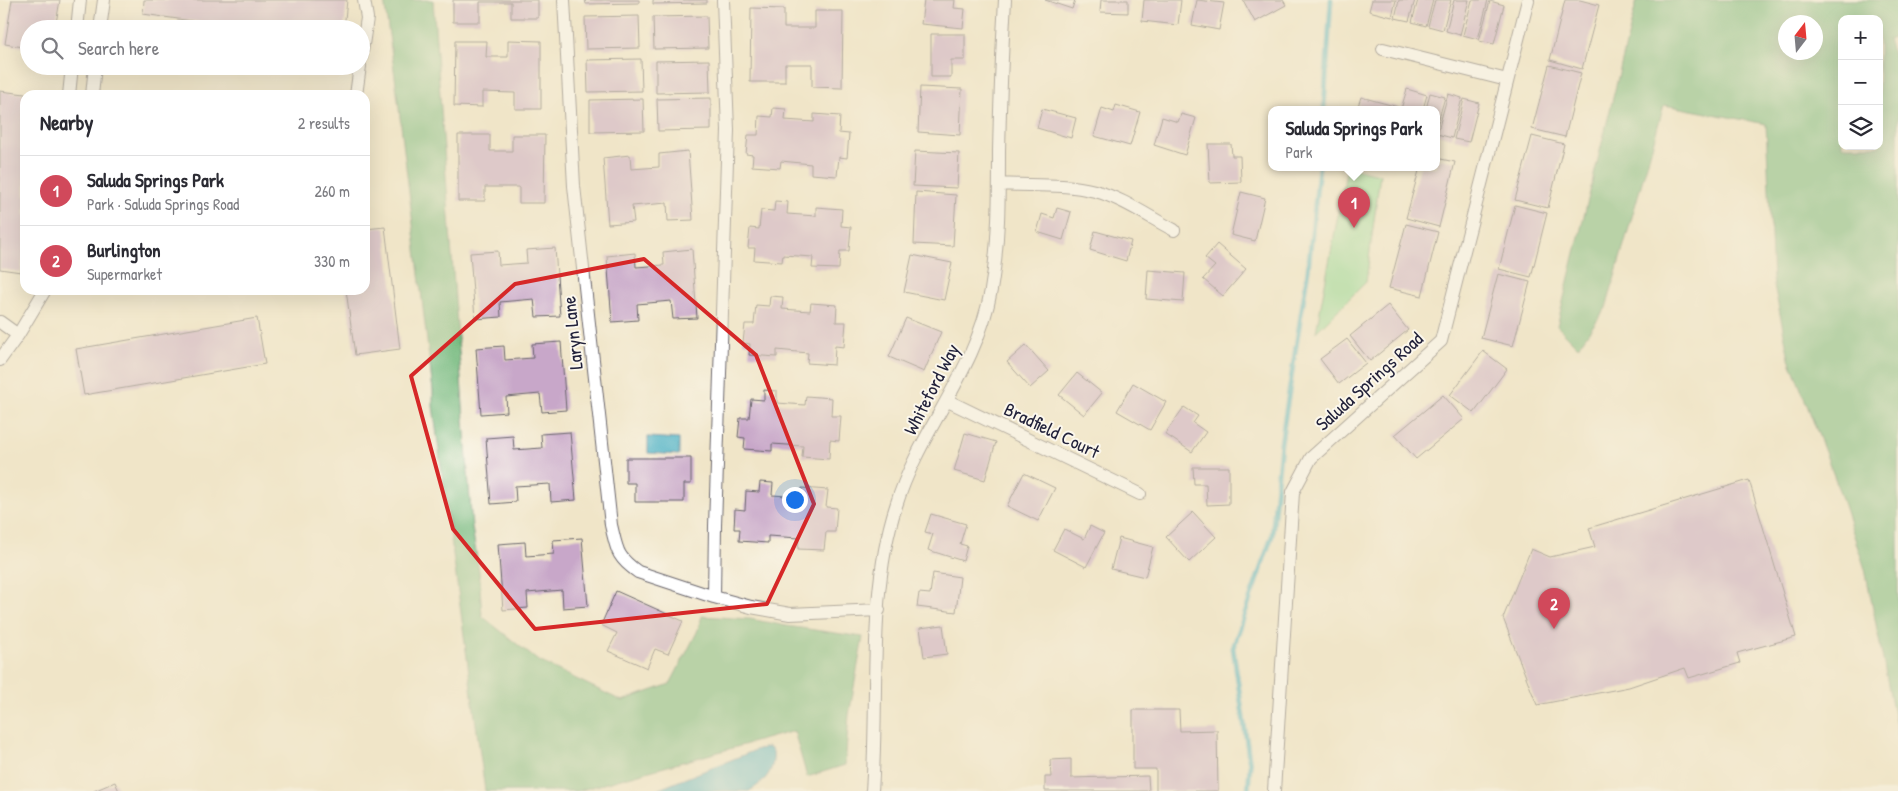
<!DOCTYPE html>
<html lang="en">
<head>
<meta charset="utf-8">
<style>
	body { margin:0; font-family:"Patrick Hand",sans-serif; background:#f2f2f3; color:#2b2b33 }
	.controls { position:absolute; right:15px; top:15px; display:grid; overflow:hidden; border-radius:10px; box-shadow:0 5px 20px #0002 }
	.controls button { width:45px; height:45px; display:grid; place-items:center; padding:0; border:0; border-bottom:1px solid #e1e1e2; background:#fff; color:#2b2b33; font:25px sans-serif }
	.compass { position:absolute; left:1778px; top:15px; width:45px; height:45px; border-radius:50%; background:#fff; box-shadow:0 5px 20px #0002; rotate:16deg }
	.you { position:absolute; left:794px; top:499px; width:18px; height:18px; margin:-12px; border:4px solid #fff; border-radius:50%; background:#1a73e8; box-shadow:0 0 0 8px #1a73e833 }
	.badge { display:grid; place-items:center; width:32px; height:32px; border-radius:50%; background:#d1495b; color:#fff; font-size:16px; font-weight:700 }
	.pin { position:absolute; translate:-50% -41px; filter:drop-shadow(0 1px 2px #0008) }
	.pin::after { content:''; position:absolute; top:26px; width:18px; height:15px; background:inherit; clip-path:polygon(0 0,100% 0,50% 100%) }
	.popup { position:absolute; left:1268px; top:106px; width:172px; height:65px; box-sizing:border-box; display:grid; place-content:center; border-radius:10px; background:#fff; filter:drop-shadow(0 1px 4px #0005); font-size:16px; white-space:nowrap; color:#7c7c81 }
	.popup b { font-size:19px; color:#2b2b33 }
	.popup::after { content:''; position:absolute; left:50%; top:100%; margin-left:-10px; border:10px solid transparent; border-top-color:#fff }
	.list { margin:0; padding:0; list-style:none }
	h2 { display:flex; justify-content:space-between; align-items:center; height:65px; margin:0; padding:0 20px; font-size:21px }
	h2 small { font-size:16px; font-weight:400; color:#7c7c81 }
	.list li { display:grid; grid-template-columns:32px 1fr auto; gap:15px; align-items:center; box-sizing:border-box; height:70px; padding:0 20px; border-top:1px solid #e1e1e2 }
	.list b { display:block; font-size:19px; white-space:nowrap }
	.list p { margin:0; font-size:16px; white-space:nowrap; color:#7c7c81 }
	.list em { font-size:16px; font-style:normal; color:#7c7c81 }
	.icon { flex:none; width:28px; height:28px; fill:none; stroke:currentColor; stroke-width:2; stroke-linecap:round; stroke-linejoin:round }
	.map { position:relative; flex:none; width:1898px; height:791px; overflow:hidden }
	.search { position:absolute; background:#fff; box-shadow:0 5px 20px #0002; left:20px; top:20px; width:350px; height:55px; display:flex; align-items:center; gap:12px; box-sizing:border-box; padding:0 18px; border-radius:28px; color:#7c7c81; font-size:19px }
	.panel { position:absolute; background:#fff; box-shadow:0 5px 20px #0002; left:20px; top:90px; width:350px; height:205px; border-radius:15px }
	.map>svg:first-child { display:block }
	.green { fill:#90da96; stroke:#597e68 }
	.forest { fill:#74ba7f; stroke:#4b6e5d; fill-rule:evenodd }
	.water { fill:#44aec3; stroke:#33687f }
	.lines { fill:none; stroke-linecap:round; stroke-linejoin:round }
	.stream { stroke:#44aec3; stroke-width:5 }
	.building { fill:#c8a7c9 }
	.minor-casing { stroke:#6a666c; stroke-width:14 }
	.minor { stroke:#fff; stroke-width:12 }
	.marked { fill:none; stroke:#d62828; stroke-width:4; stroke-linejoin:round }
	.labels { text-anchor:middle; stroke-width:4; stroke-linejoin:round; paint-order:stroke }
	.street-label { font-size:19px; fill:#22223b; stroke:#fbf7ec }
</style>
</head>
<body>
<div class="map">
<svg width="1898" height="791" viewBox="0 0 1898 791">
	<rect width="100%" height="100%" fill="#fbf7ec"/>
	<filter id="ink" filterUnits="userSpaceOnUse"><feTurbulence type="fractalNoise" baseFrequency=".02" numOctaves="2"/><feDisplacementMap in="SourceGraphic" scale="10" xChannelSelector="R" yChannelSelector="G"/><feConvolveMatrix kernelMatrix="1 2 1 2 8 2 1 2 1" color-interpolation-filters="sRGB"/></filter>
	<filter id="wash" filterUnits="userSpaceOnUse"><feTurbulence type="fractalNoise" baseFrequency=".0096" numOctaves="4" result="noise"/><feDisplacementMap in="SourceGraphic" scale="20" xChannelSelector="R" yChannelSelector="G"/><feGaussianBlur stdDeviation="1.12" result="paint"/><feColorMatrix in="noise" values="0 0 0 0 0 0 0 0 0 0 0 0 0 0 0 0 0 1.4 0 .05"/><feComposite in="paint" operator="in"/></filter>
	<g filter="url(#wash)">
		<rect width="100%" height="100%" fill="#f0e5c8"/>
		<path class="green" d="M1347,167L1380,174L1366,282L1316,332Z"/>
		<path class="forest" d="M384,0H433L472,527L479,571L482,616L537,660L622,701L670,684L697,632L702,616L750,619L787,626L863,637L849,715L845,765L807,777L794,731L578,791H485L433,406V391L396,84Z
			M1637,0H1898V36L1888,40L1898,67V735L1865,569L1836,481L1789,358L1773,280L1766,124L1664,105L1606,308L1578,347L1557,326ZM1842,19H1879V146H1842ZM1786,22H1816V52H1786Z"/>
		<path class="water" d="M648,437L679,439V455L648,453Z
			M768,747L773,751C775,771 765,782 749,791H654L758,749Z"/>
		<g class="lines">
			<path class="stream" d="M1324,109L1331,0
				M1248,791L1250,765L1233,648L1272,536L1281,443L1308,270L1319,167"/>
		</g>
		<g id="blocks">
			<path class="building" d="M12,0H60L55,29H29V48L5,44Z
				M144,0H347L344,29H248L143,14Z
				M453,0H538V18H511V2H480V22H453Z
				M585,0H639V3L586,4Z
				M653,0H707V3L653,4Z
				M924,0H955L954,8L965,9L963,28L921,24Z
				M1045,0H1075L1072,9Z
				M1101,0H1128V13L1100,12Z
				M1144,0H1181L1178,25L1142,21Z
				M1197,0L1224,3L1219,30L1192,25Z
				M1243,0H1283L1286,5L1255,22Z
				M1372,0H1396L1392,17L1369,11Z
				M1399,0H1415L1409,21L1395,18Z
				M1418,0H1433L1426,26L1412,22Z
				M1435,0H1451L1443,30L1428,26Z
				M1454,0H1469L1460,35L1446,31Z
				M1472,0H1488L1478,39L1463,35Z
				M1565,0H1580L1599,5L1582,69L1550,60Z
				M1490,1L1504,5L1494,44L1479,41Z
				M751,8L784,9V28H815V11H843L842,88L812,87V64H785V82H750Z
				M639,16L640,48L586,49L585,17Z
				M707,16L708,48L654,49L653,17Z
				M931,34H965V60H951V77H931Z
				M508,40L541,41V109H515V93L482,92V107L454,106L455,41H487L486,57H508Z
				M641,59L642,91L588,92L587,60Z
				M709,60L710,92L656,93V61Z
				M1549,65L1581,73L1565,137L1532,129Z
				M920,87L962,89L960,135L918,132Z
				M1407,89L1427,95L1423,109H1401Z
				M0,91L25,94V244L21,272L0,269Z
				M1430,93L1445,97L1437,125L1436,109H1426Z
				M1448,94L1462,98L1452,138L1437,134Z
				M1361,97L1398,107L1397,109H1357Z
				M711,98V130L658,131L657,99Z
				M643,99L644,131L590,132V100Z
				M1464,99L1479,103L1469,142L1454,139Z
				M1116,105L1140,112L1130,146L1094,136L1102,108L1114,112Z
				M773,108L786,109L785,120L814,122V114L840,116L839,133L849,134L847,158L839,157L837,176L811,174V164L781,161L780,168L752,166L753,155L746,154L748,135H758L759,116L772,117Z
				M1042,109L1076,118L1071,138L1037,128Z
				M1181,114L1196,118L1185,155L1154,145L1162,117L1178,122Z
				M458,135H490V151H512V135H545L544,203H519V187H485V201H458Z
				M1532,136L1564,144L1548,208L1515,200Z
				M1208,144H1231L1232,156H1240L1241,182L1210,183Z
				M688,151L693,220L668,221L667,203L632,206L634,222L608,224L603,158L630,155L631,169L659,167V154Z
				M915,151L959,153L957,188L913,186Z
				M1436,158L1455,162L1439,227L1406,218L1420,167H1436Z
				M916,192L956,195L953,246L914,244Z
				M1241,192L1265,198L1255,241L1231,235Z
				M775,201L788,202L787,214L816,216V207L842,209L841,226L851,227L849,251H840L839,269L812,268L813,257L783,255L782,262L754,260L755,248H748L750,228L759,229L761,210L774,211Z
				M1515,205L1547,213L1531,277L1499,269Z
				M1057,208L1071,212L1063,240L1037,232L1042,214L1054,218Z
				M1406,224L1438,232L1422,296L1389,288Z
				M385,227L400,349L355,355L346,290H365V229Z
				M1095,231L1131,241L1126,261L1090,250Z
				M1217,244L1246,269L1223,296L1203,279L1215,266L1205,258Z
				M555,248L560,316L536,317L534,299L500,302L501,317L475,319L470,253L498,251L499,265L527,263L526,250Z
				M692,249L697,318L673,319L671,301L637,304L638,320L612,322L607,256L635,253L636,267L664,265L663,252Z
				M912,255L952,263L944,300L904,292Z
				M1148,270L1185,273L1183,302L1146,299Z
				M1498,274L1530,282L1513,346L1481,338Z
				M770,296L783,297L782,309L810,311L811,303L837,305L836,322H846L844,347L835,346L834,365L807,363L808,353L777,350V357L749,355L750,344L743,343L745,324H754L756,305L769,306Z
				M1388,305L1408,330L1370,361L1350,336Z
				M257,318L265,364L84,395L76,349Z
				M906,318L941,332L924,372L889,357Z
				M1347,339L1366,363L1339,384L1320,359Z
				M561,342L566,410L542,412L540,394L506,397L507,412L481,414L476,348L504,346L505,360L533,358L532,344Z
				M1026,345L1049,371L1030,388L1007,362Z
				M1483,351L1507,369L1474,413L1450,395Z
				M1077,373L1102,393L1084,415L1059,395Z
				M1133,383L1166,402L1150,430L1117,411Z
				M764,390L777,391V403L805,405L806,396L832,398L831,416H841L839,441L830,440L829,459L802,457L803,446L772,444V451L744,449L745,438L738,437L740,418H749L751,399L764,400Z
				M1443,395L1464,419L1416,459L1395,435Z
				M1184,407L1198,416L1193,423L1206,432L1192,452L1165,434Z
				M570,432L576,500L551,502L550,484L515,486L516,502L491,504L486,438L513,436L514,450L542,448L541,434Z
				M965,433L996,442L985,480L954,471Z
				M626,458H691V484H684V502H635V483H626Z
				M1193,467H1229V504L1207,505L1206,484H1194Z
				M1024,473L1055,488L1038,521L1007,506Z
				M1749,480L1796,637L1737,653L1740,663L1689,678L1685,668L1629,687L1537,705L1503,618L1531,549L1550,557L1595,547L1589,528Z
				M760,482L773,483L772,495L801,497L802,488L828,490L826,507L837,508L835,532H826L824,550L798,549L799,538L768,536V543L739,541L740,529H734L735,509L745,510L746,491L759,492Z
				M1193,512L1216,537L1189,562L1166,537Z
				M931,514L966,524L960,544L967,546L963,561L928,550L933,534L925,532Z
				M1090,526L1104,533L1086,567L1053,550L1064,529L1084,539Z
				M582,538L588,606L563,608L562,590L527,593L528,608L503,610L498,544L525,542L526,556L554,554L553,540Z
				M1119,538L1153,547L1145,577L1111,569Z
				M933,573L960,577L956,612L917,607L919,593L930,594Z
				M616,591L683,621L668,654L655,649L647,668L608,651L617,633L601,625Z
				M943,625L947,654L924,657L920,628Z
				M1133,710H1179L1180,731L1217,730L1218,791H1156V769H1133Z
				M1071,759V778L1148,776L1149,791H1045V777H1051L1050,760Z
				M115,782L119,791H94Z"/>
		</g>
	</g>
	<g filter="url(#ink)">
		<use href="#blocks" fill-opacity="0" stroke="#6a666c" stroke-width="1"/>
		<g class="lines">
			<defs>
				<path id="minor" d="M564,0L574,186L611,525C617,549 616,557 638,572L714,597L751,607L790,614L879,610
					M77,29L80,0
					M100,29L104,0
					M1383,49L1507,80
					M361,58L367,18L364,0
					M69,95L72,66
					M92,95L95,66
					M356,95L360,66
					M999,184C1030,186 1064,183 1095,191C1122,198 1149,217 1174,230
					M0,322L18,335
					M0,360L18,335L45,290
					M948,401L1140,494
					M714,597L715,526L728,130L723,0
					M872,791C879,698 867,595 896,506C919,430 977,371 991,290C999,244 999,198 999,151C1000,101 1002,50 1005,0
					M1274,791L1293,492L1311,458L1441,341L1528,0"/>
			</defs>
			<use href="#minor" class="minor-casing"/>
			<use href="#minor" class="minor"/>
		</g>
	</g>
	<path d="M0 0H1898V791H0ZM644,259L756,355L814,504L767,604L535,629L453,529L411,376L515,284Z" fill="#f0e5c8" fill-opacity=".55" fill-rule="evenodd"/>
	<path class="marked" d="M644,259L756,355L814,504L767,604L535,629L453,529L411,376L515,284Z"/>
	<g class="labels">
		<g class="street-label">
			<text transform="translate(572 333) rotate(-96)" y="7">Laryn Lane</text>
			<text transform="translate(1369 381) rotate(-42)" y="7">Saluda Springs Road</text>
			<text transform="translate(931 389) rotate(-63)" y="7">Whiteford Way</text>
			<text transform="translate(1052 430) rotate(26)" y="7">Bradfield Court</text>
		</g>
	</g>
</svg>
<div class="controls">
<button>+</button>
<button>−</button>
<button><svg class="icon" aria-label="layers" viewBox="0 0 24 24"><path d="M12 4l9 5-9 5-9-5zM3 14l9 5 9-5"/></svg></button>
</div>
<svg class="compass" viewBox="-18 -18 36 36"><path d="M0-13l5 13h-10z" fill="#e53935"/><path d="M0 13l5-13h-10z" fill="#7c7c81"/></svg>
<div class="you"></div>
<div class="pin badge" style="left:1354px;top:228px">1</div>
<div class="popup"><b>Saluda Springs Park</b>Park</div>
<div class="pin badge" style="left:1554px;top:629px">2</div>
<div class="search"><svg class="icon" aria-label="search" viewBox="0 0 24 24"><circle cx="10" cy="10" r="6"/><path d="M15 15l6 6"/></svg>Search here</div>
<section class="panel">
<h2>Nearby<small>2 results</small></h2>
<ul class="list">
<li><span class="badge">1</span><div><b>Saluda Springs Park</b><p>Park · Saluda Springs Road</p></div><em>260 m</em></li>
<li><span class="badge">2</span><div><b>Burlington</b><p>Supermarket</p></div><em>330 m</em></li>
</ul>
</section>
</div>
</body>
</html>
